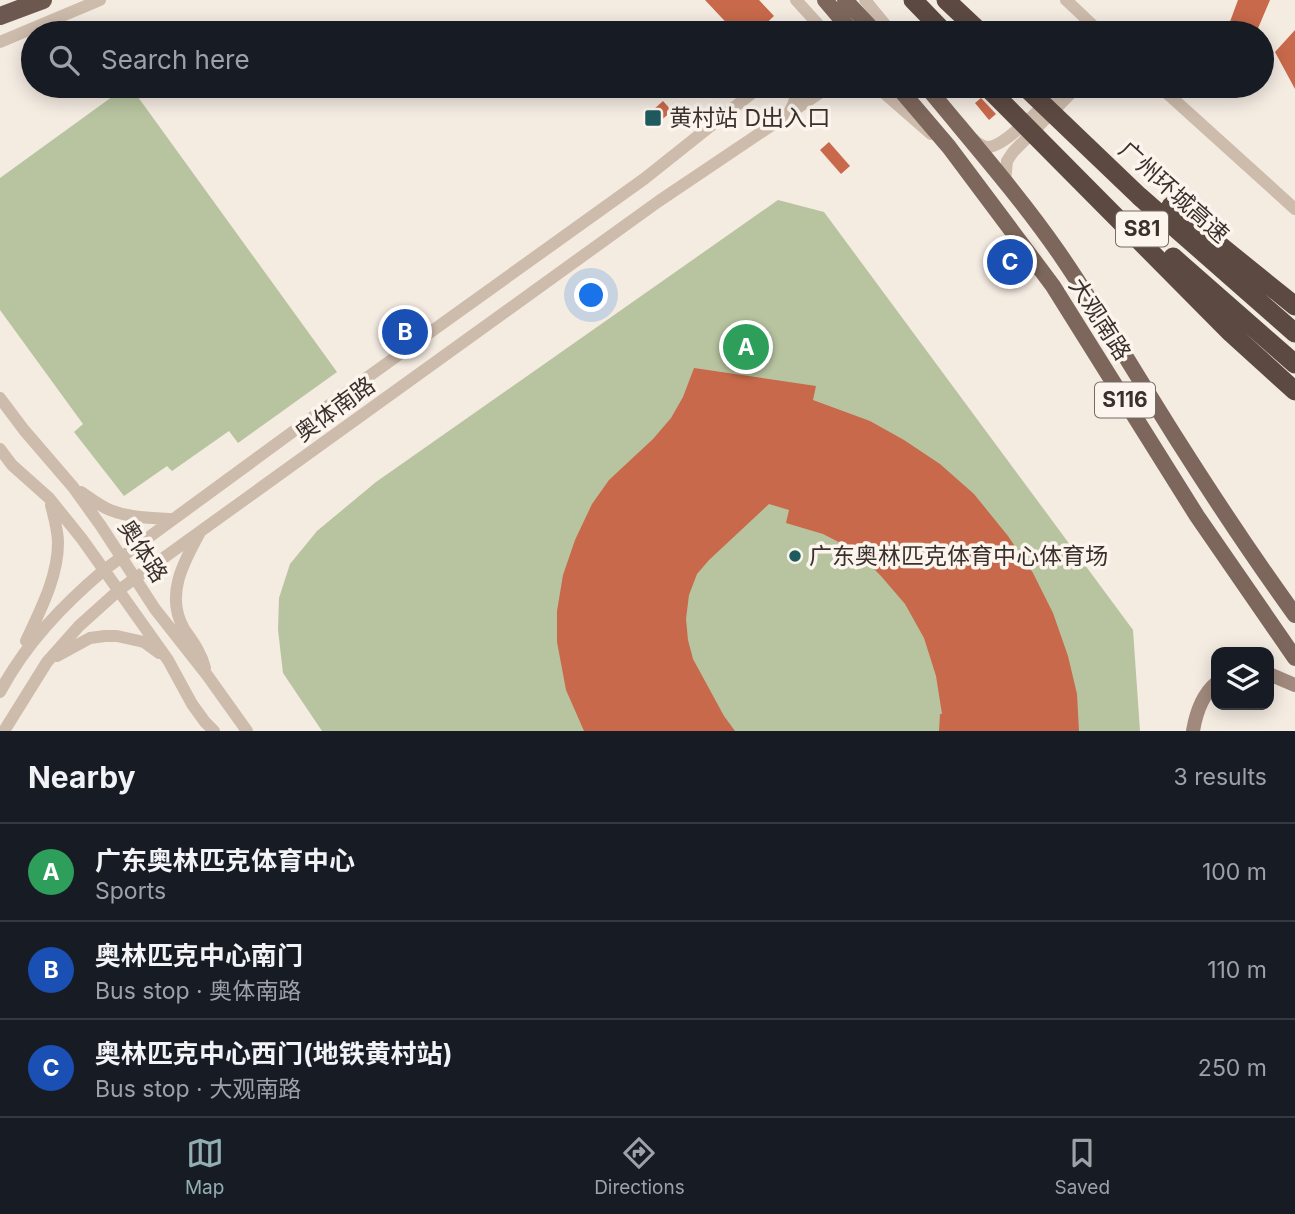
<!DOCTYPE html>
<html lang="en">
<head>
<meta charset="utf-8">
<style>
	body { margin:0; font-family:Inter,"Noto Sans SC",sans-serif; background:#242831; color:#f1f3f6 }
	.controls { position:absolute; right:21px; bottom:21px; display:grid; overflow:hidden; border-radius:14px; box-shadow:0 4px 18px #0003 }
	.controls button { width:63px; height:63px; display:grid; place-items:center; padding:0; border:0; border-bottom:2px solid #363941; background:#171b24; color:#f1f3f6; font:35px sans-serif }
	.you { position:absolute; left:592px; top:296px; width:24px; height:24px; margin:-18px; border:5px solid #fff; border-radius:50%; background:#1a73e8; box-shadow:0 0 0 10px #1a73e833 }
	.badge { display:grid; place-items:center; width:46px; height:46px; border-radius:50%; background:#92aeb2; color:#fff; font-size:23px; font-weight:700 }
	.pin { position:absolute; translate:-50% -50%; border:4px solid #fff; box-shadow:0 2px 7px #0006 }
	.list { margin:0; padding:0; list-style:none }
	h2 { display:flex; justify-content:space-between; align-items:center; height:91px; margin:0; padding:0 28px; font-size:30px }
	h2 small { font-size:23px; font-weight:400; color:#9ea1a6 }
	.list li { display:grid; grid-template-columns:46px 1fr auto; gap:21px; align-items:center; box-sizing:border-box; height:98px; padding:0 28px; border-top:2px solid #363941 }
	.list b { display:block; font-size:26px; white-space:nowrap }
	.list p { margin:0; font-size:23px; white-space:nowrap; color:#9ea1a6 }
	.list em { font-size:23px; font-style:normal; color:#9ea1a6 }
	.icon { flex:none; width:38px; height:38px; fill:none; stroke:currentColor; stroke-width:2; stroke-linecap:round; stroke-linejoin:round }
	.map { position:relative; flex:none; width:1295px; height:731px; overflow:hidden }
	.search { position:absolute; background:#171b24; box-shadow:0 4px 18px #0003; left:21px; right:21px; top:21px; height:77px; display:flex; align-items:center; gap:18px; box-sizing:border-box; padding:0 24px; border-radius:38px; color:#9ea1a6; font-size:26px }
	.sheet { height:385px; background:#171b24 }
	nav { display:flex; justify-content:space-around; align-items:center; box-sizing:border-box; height:98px; border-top:2px solid #363941; background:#171b24; font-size:19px; color:#9ea1a6 }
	nav a { display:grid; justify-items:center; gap:4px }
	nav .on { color:#92aeb2 }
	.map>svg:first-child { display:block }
	.green { fill:#b8c4a0 }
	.building { fill:#c8694b }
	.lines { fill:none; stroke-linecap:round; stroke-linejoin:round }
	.tertiary { stroke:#cdbbac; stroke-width:12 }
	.secondary { stroke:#a18a7d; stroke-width:14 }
	.primary { stroke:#7d675c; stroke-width:16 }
	.trunk { stroke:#6c584f; stroke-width:18 }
	.motorway { stroke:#5c4a42; stroke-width:19 }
	.motorway-bridge { stroke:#5c4a42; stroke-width:19 }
	.poi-dot { fill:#1f5a5e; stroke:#fbf5ee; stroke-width:2.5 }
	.labels { text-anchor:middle; stroke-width:7; stroke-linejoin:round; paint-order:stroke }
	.shield { fill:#fbf5ee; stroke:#756b66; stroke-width:2 }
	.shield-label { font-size:21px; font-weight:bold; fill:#3b302b }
	.poi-label { font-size:23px; fill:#3b302b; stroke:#fbf5ee; text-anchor:start }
	.street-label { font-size:23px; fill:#3b302b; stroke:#fbf5ee }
</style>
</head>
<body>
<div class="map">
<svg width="1295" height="731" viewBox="0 0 1295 731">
	<rect width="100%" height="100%" fill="#f4ebe1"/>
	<path class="green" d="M127,86H130L337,372L238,443L229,431L172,471L167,466L124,496L74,432L83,424L0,310V178Z
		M778,200L824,212L1133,630L1140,731H322L283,673L278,630L279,598L290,564L317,531L376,482Z"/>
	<path class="building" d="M705,0H759L774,16L756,33H736Z
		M1238,0H1270L1256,33H1250L1228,27Z
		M1295,30V89L1275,52Z
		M981,98L996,114L989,120L975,103Z
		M663,101L672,111L652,128L644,118Z
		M829,142L850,166L841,174L820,150Z
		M694,368L816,386L813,400L870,421L904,440L940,464L974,494L1008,536L1033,573L1053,613L1068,656L1077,694L1079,731H939L940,714H942L936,676L924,638L905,604L881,576L856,551L823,534L786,523L789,510L769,504L709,560L697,574L689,595L686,619L688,640L693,659L724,716L735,731H584L566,690L557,642V611L563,575L575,540L592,504L609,480L653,439L671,418L683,397Z"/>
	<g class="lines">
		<path class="tertiary" d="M796,0L826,33
			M865,0L892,33
			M1066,0L1101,33
			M0,42L100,0
			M788,86C799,94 795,103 788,114
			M876,86L931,134
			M1159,86L1295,209
			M973,139C978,143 982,147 988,147C1006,147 1049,99 1063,86
			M1005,181L1007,161L1013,152L1078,86
			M0,398L24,430L73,487L101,526L155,609L207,675L247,731
			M0,449L12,465L49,498L82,539L168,660L192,704L205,722L214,731
			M81,492C90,498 100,506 110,510C130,518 152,518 172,519
			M199,534C183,563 165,596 184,629C193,642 201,652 205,668
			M26,641C40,611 58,577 58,543C58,530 54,517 51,505
			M57,656L90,638L105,636H117L144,642L159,653
			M0,692C26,643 63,605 104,570L358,384L644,179L761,86
			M4,731L47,662L79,626L119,590L659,201L830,86"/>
		<path class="secondary" d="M1269,674L1295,685
			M1193,731C1196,713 1202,695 1216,683"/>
		<path class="primary" d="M825,0L853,33
			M845,0L876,33
			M897,86L949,147L1053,286L1197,516L1295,658
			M926,86C971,141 1018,194 1059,253C1100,313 1137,376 1176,438C1214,498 1253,557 1295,615"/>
		<path class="trunk" d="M0,16L43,0"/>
		<path class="motorway" d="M913,0L945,33
			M946,0L981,33"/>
		<path class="motorway-bridge" d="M986,86L1231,333L1295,391
			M1024,86L1139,196L1295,333
			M1171,206L1295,306
			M1173,257L1295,364"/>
	</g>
	<g class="poi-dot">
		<rect x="644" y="109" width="18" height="18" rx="3.5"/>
		<circle cx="795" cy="556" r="7"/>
	</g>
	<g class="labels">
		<g class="shield">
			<rect x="1116" y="211.5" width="52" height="35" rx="5"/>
			<rect x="1095" y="382.5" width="60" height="35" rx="5"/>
		</g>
		<g class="shield-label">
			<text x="1142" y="236">S81</text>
			<text x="1125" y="407">S116</text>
		</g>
		<g class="poi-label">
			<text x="669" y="126">黄村站 D出入口</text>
			<text x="809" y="564">广东奥林匹克体育中心体育场</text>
		</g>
		<g class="street-label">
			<text transform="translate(1174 192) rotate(42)" y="8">广州环城高速</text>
			<text transform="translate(1100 319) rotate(57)" y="8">大观南路</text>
			<text transform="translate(335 409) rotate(-36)" y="8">奥体南路</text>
			<text transform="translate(143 551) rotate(57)" y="8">奥体路</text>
		</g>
	</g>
</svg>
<div class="controls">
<button><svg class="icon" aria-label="layers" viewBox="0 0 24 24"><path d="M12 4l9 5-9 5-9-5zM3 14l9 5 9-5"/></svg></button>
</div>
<div class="you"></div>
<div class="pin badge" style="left:746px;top:347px;background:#2e9e5b">A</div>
<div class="pin badge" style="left:405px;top:332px;background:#1a4fb4">B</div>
<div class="pin badge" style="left:1010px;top:262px;background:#1a4fb4">C</div>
<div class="search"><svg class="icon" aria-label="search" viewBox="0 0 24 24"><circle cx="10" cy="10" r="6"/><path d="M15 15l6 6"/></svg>Search here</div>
</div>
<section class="sheet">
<h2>Nearby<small>3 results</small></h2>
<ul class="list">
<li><span class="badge" style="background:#2e9e5b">A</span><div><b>广东奥林匹克体育中心</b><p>Sports</p></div><em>100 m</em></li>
<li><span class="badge" style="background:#1a4fb4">B</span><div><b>奥林匹克中心南门</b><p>Bus stop · 奥体南路</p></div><em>110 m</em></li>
<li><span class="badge" style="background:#1a4fb4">C</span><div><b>奥林匹克中心西门(地铁黄村站)</b><p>Bus stop · 大观南路</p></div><em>250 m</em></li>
</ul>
</section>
<nav>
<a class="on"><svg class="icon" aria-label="map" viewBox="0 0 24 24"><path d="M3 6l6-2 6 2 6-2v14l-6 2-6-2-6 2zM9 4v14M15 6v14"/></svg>Map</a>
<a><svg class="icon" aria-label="directions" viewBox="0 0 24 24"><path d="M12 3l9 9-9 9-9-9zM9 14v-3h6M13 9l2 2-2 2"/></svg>Directions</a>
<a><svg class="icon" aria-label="saved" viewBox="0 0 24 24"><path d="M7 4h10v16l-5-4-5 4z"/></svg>Saved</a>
</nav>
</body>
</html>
